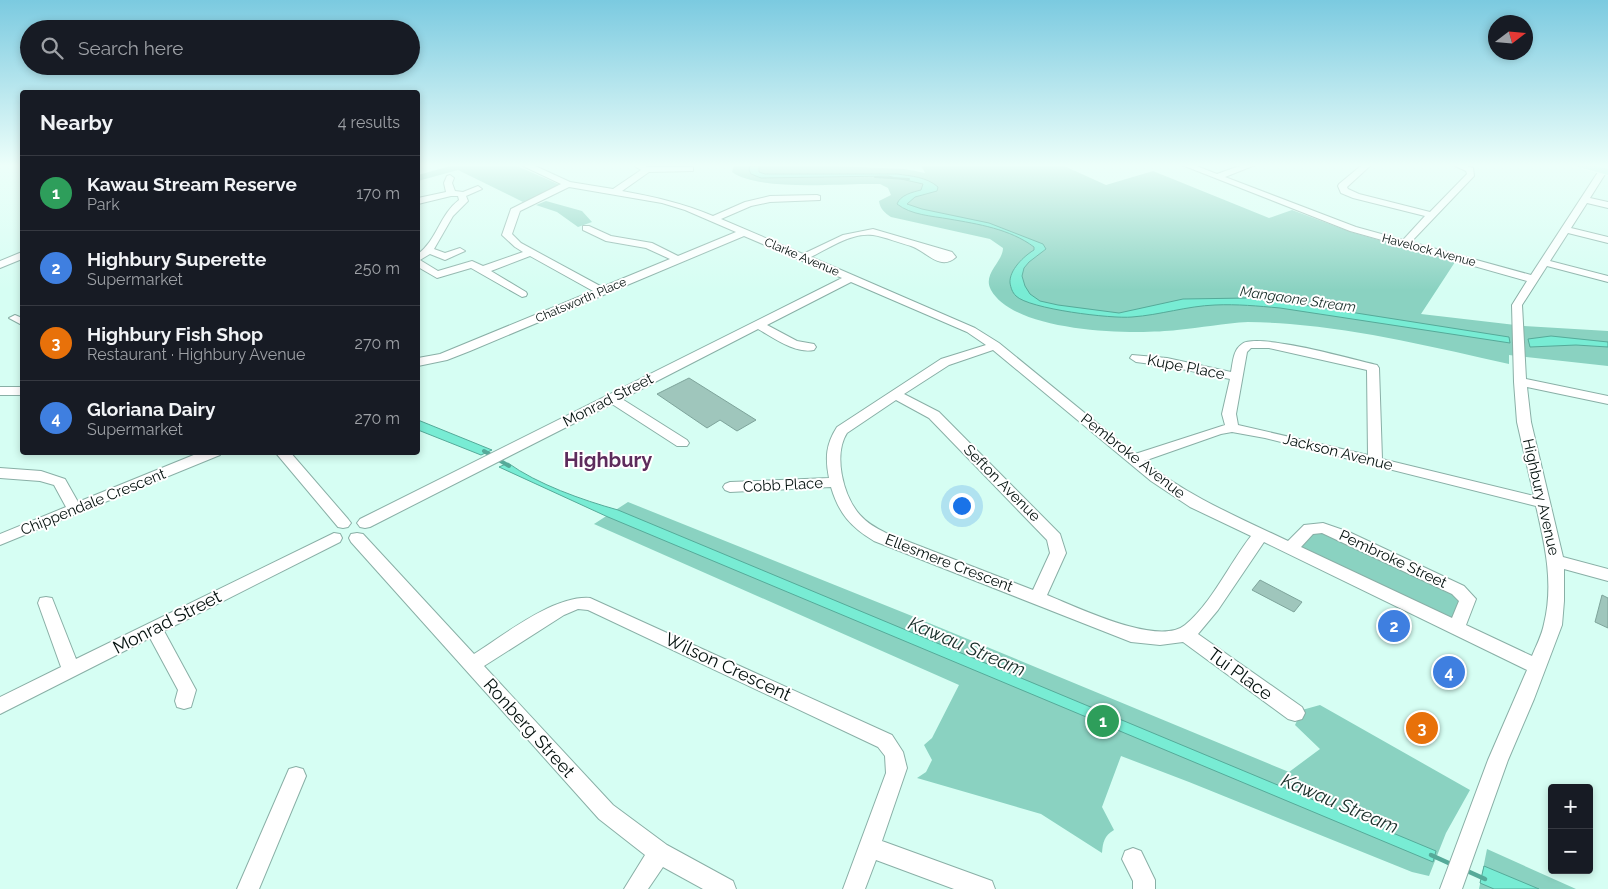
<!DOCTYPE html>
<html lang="en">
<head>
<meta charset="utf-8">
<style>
	body { margin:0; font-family:Raleway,sans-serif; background:#242831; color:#f1f3f6 }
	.controls { position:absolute; right:15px; bottom:15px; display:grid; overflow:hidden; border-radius:5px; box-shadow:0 2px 8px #0003 }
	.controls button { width:45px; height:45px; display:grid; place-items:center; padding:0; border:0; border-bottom:1px solid #363941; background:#171b24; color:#f1f3f6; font:25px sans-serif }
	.compass { position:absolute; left:1488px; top:15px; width:45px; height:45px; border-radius:50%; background:#171b24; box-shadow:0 2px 8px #0003; rotate:74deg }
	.you { position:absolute; left:961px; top:505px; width:18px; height:18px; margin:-12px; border:4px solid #fff; border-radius:50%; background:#1a73e8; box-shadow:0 0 0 8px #1a73e833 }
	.badge { display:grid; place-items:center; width:32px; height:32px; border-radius:50%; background:#2563eb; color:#fff; font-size:16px; font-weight:700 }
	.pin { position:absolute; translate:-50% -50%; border:2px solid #fff; box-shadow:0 1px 5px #0006 }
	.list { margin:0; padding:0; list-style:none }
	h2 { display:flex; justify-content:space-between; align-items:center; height:65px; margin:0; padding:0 20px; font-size:21px }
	h2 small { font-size:16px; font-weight:400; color:#9ea1a6 }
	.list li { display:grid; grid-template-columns:32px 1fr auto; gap:15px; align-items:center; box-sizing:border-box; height:75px; padding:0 20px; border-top:1px solid #363941 }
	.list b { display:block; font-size:19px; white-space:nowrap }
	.list p { margin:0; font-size:16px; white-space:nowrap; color:#9ea1a6 }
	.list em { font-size:16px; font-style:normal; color:#9ea1a6 }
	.icon { flex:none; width:28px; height:28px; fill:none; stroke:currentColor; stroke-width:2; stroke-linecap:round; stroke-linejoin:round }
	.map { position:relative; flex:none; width:1608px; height:889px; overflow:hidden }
	.search { position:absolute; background:#171b24; box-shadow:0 2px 8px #0003; left:20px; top:20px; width:400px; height:55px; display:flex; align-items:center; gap:12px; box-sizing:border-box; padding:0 18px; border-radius:28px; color:#9ea1a6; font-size:19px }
	.panel { position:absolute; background:#171b24; box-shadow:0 2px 8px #0003; left:20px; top:90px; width:400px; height:365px; border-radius:5px }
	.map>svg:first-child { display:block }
	.green { fill:#8ad2c1 }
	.water { fill:#78ecd4; stroke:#5a9 }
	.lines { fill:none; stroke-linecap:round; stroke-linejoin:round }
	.stream-far2 { stroke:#5a9; stroke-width:2 }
	.stream-far1 { stroke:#5a9; stroke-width:4 }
	.stream { stroke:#5a9; stroke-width:4.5 }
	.building { fill:#9fc6bc; stroke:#7ea49b }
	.minor-casing { stroke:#89afa6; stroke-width:2 }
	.major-casing { stroke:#fff; stroke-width:1 }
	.minor { fill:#fff; fill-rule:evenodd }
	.major { fill:#b8f1e4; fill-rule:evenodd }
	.labels { text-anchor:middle; stroke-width:4; stroke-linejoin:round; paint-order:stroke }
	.far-street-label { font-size:12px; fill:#04110e; stroke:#fff }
	.far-water-label { font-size:14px; font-style:italic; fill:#1b302b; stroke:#fff }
	.street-label { font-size:15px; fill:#04110e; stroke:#fff }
	.near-street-label { font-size:18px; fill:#04110e; stroke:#fff }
	.near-water-label { font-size:19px; font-style:italic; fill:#1b302b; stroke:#fff }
	.district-label { font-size:20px; font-weight:bold; fill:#5d2c5c; stroke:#fff }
</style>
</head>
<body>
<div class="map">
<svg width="1608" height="889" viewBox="0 0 1608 889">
	<rect width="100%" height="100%" fill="#d6fef3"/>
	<path class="green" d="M454,165H515L560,185L523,202L458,170L418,181V175Z
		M734,165H812L905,169L925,173L921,165H1062L1106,185L1153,171L1269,218L1292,210L1351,232L1455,262L1421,314L1524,326L1608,331V366L1509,355V364C1437,348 1364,330 1290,324C1276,323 1262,322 1248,322C1224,323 1201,328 1177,330C1134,335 1015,333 991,290C982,274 1003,262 1003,248L990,239L891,217C885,213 880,209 879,201L891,195L888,188L880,184H866C833,184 759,191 732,172Z
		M546,201L582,211L592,222L578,227L557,212L536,205Z
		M628,502L912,616L1289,772L1320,749L1295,725L1302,710L1320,705L1470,790L1446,833L1429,876L1412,872L1189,782L1121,756L1102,807L1114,830C1104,836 1103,842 1102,853L1041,814L917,778L926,772L932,760L924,745L932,738L959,685L594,524Z
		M1314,533H1324L1450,591L1460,603L1450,622L1299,549Z
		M1487,849L1576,889H1479Z"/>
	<path class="water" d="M750,165H759V172L765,174H897C911,176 927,177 938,187L937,191L915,197L907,204L922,209L989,223L1043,244L1046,249L1029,262L1024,268L1022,276L1025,286L1030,294L1040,301L1058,305L1119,313L1183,299L1248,298L1318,307L1509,337L1510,343L1280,308C1258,306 1237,304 1215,305C1187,306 1160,315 1132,317C1112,319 1029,309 1016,296C1012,292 1011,288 1010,283C1009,270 1024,256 1034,250V247C1010,229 978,224 949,219C932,216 911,215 897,204C900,195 913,192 921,190L923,184L888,176L761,178L751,174L749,170Z
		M1551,336L1608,342V347L1576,345L1530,347L1528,339Z
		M418,420L492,450L481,455L418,430Z
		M508,463C537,484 582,500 618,510L1436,851L1433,862L608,517L499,467Z
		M1484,866L1539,889H1494L1480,883Z"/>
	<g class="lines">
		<path class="stream-far2" d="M875,177L909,179"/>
		<path class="stream-far1" d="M484,451L509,466"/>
		<path class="stream" d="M1431,855L1453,865
			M1465,870L1485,879"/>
	</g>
	<path class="building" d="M689,378L756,420L737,431L720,420L707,428L657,394Z
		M1260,580L1302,602L1294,612L1252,590Z
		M1602,595L1608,598V628L1595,622Z"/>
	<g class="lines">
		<defs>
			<path id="minor" d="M521,165H533L570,182L613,189L641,170L633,165H644L648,167H693V171L649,172L622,191C654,197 683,203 713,216L745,202L770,196L817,195L820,196V200L770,202L751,206L721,219L803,254L843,235L873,229L952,252L956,257C940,272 925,250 911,246C899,243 886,237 873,235C852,232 829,248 811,257L975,328L999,343L1135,454L1225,425L1222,414L1230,379L1167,366L1136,362L1130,358L1132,355L1167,358L1231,372C1233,362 1233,350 1242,344C1257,332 1355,360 1377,365L1379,368L1382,459L1534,496L1517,422L1514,382L1512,305L1527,281L1350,231L1182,165H1194L1217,174L1242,165H1255L1225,177L1356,227L1403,240L1425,216L1353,198L1341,193L1338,186L1339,184L1362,165H1371L1347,187L1348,189L1359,194L1430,212L1467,174L1466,171L1453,165H1465L1473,168L1474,176L1411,242L1531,275L1600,169H1606L1607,171L1590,198L1608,202V208L1587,203L1571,228L1608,237V243L1568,233L1550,261L1608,276V282L1547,266L1522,305L1526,379L1608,396V404L1527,387L1531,422L1563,557L1608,569V581L1564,569V601L1562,625L1534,699L1508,760L1462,889H1440L1488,760L1527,670L1264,542L1218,610L1198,634L1302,707L1305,713L1302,719L1295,721L1288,719L1183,642L1160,645L1131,642L874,541C851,527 839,514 831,487L730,492L725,490L723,487L725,484L730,482L829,478C825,458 826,444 837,427L941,359L986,345L967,332L851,282L767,325L797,341L814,344L816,347L814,350C795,354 774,338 758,329L622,399L687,440L689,443L687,446H677L612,404L370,527L365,528L360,527L357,523L360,519L842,278L744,236L470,351L447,360L418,366V358L440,354L593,291L530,256L491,271L526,292L527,294L526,296L522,297L471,268L437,278L418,267V254C437,240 440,214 459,200L458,196H451L418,204V198L446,192L444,183L447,176L450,175L454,178L452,183L455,191L463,192L478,186L482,189L466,196L468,201L453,216L434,249L445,253L460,248L465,251L445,260L430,254L420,260L438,271L472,261L483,266L523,252L515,247L502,235L511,209L561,184ZM569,187L662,203L685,210L736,232L678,256L652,243L611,236L589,226H583V230L606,241L646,248L670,259L602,287L521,243L512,234L520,211ZM1251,348H1269L1367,370L1368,455L1238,425L1236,414L1247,352ZM993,350L1151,481L1190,507L1251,536C1229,564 1212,603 1185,625C1158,647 1077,607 1047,595L1066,553L1060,534L939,412L904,394L949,365ZM896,400L929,418L1047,540L1050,553L1033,590L886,533C876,528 867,523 860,515C843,496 833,455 847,433ZM1232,432L1265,438L1536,506C1545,545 1554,584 1544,624C1542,635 1536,646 1532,656L1466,625L1476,599L1464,586L1349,532L1323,523L1304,525L1288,541C1238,517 1187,496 1144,461L1221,434ZM1322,533L1452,594L1459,601L1452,618L1301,547L1313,534Z
				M22,252V259L0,268V261Z
				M15,315L22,318V325L9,318Z
				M0,387H22V395H0Z
				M201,452H222L220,455L0,545V534L66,507L54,485L40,481L0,478V468L41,471L65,479L78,502Z
				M275,452H290L348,519L351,523L348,527L343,528L338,527Z
				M334,533L340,534L342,538L340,542L164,631L196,690L191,707L184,709L177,707L175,701L178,690L150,638L0,714V697L61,667L38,603L40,598L46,597L52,598L76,659Z
				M357,533L363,534L474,654C504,635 554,595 590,598L892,735L903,752L907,768L882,841L992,881L995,889H954L876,860L865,889H843L886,773L885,756L878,747L588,610L578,609L564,615L484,666L613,805L667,845L733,881L736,889H703L663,867L648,889H624L645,855L599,819L351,542L349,538L351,534Z
				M296,767L303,769L306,776L259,889H237L289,769Z
				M1133,848L1141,851L1155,880V889H1133V881L1122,859L1125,851Z"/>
			<path id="major" d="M1570,165H1592L1608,169V175Z"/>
		</defs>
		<use href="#minor" class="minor-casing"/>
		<use href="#major" class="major-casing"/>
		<use href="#minor" class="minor"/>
		<use href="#major" class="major"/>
	</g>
	<linearGradient id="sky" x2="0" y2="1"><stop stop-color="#7bcae0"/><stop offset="0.57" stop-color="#edfffa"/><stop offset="1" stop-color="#edfffa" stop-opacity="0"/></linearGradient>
	<rect width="1608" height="290" fill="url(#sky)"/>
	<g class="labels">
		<g class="far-street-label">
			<text transform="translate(1429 250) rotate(15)" y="4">Havelock Avenue</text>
			<text transform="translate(802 257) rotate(23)" y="4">Clarke Avenue</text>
			<text transform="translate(581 300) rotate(-23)" y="4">Chatsworth Place</text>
		</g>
		<g class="far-water-label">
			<text transform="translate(1298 299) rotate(8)" y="5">Mangaone Stream</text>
		</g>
		<g class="street-label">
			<text transform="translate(1186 367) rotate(11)" y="5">Kupe Place</text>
			<text transform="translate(608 400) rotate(-27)" y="5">Monrad Street</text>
			<text transform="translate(1338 452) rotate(14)" y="5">Jackson Avenue</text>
			<text transform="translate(1133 456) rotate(38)" y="5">Pembroke Avenue</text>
			<text transform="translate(1002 483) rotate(45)" y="5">Sefton Avenue</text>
			<text transform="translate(783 485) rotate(-3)" y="5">Cobb Place</text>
			<text transform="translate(1541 497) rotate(77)" y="5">Highbury Avenue</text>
			<text transform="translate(93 502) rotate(-22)" y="5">Chippendale Crescent</text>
			<text transform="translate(1393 559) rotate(25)" y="5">Pembroke Street</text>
			<text transform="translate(949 563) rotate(21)" y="5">Ellesmere Crescent</text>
		</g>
		<g class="near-street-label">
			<text transform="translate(167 622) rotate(-27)" y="6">Monrad Street</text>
			<text transform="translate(728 667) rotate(25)" y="6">Wilson Crescent</text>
			<text transform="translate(1240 674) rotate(36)" y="6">Tui Place</text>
			<text transform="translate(529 728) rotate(48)" y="6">Ronberg Street</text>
		</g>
		<g class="near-water-label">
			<text transform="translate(967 646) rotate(23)" y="7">Kawau Stream</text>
			<text transform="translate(1340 803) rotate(23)" y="7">Kawau Stream</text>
		</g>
		<g class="district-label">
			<text x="608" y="467">Highbury</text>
		</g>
	</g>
</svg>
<div class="controls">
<button>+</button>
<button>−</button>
</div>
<svg class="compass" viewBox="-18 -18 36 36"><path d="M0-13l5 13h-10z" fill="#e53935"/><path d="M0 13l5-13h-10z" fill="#9ea1a6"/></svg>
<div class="you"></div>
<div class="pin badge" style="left:1103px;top:721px;background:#2e9e5b">1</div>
<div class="pin badge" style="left:1394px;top:626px;background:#3f7fe0">2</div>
<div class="pin badge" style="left:1422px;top:728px;background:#e8710a">3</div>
<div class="pin badge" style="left:1449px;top:672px;background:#3f7fe0">4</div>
<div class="search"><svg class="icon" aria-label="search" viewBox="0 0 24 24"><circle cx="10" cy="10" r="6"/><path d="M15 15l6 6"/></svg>Search here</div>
<section class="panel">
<h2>Nearby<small>4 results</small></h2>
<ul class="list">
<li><span class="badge" style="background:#2e9e5b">1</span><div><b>Kawau Stream Reserve</b><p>Park</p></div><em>170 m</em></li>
<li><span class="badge" style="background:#3f7fe0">2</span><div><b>Highbury Superette</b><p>Supermarket</p></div><em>250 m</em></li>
<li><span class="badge" style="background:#e8710a">3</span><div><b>Highbury Fish Shop</b><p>Restaurant · Highbury Avenue</p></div><em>270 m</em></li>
<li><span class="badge" style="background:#3f7fe0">4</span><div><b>Gloriana Dairy</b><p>Supermarket</p></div><em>270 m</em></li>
</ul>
</section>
</div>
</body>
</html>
